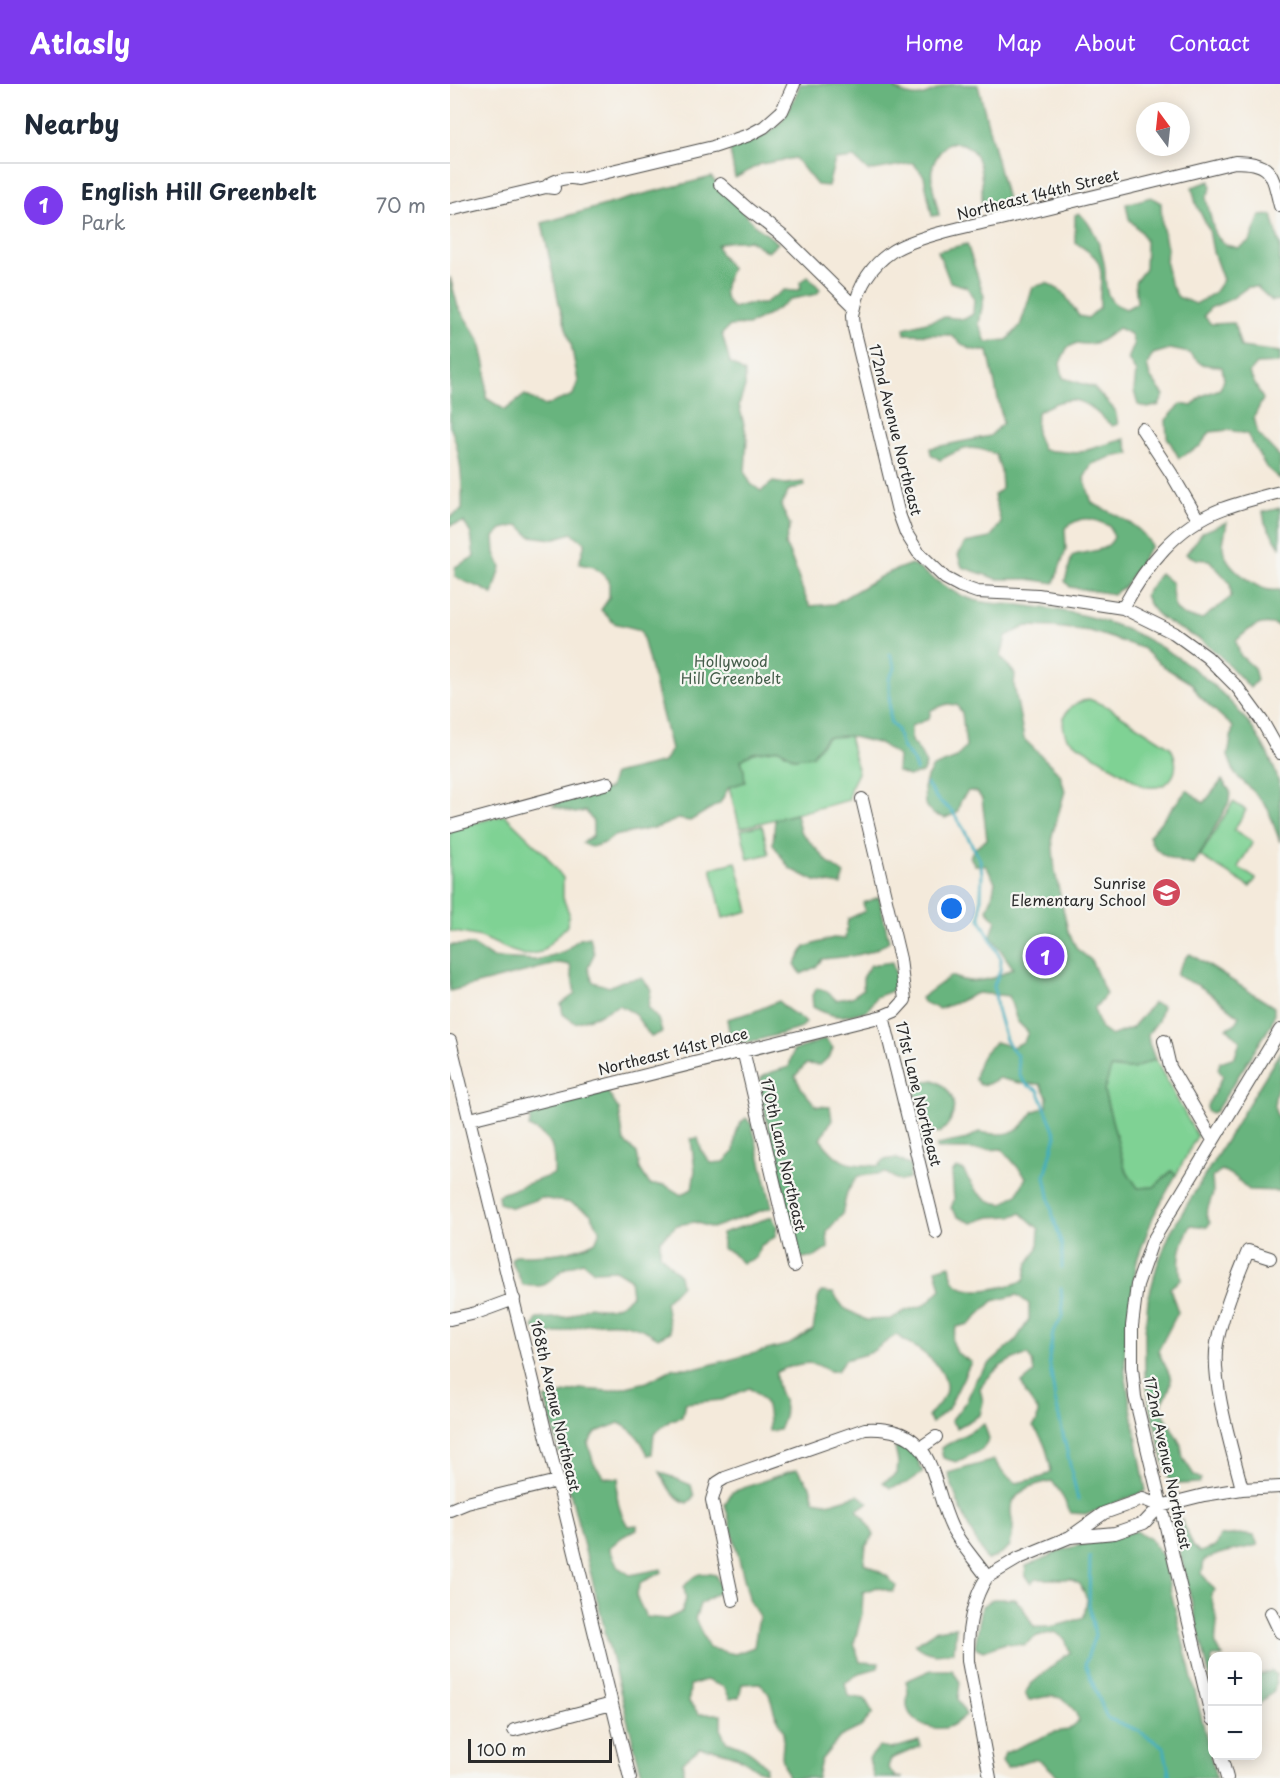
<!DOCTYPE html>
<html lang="en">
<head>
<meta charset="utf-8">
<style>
	body { margin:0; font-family:"Playpen Sans",sans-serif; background:#f2f2f3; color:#1f2937 }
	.controls { position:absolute; right:18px; bottom:18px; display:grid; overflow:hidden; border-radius:12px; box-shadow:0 3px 15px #0003 }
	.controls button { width:54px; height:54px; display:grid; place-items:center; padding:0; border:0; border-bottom:2px solid #e0e1e3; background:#fff; color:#1f2937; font:30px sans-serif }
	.compass { position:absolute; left:686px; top:18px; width:54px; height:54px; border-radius:50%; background:#fff; box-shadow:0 3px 15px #0003; rotate:345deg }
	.scale { position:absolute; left:18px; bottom:15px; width:144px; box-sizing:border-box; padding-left:6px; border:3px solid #2b2b2b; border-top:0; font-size:16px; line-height:21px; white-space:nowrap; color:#2b2b2b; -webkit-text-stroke:4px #f6f6f2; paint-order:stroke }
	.you { position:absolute; left:502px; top:825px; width:21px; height:21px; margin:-15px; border:4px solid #fff; border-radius:50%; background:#1a73e8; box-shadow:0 0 0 9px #1a73e833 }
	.badge { display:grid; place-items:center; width:39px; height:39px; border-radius:50%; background:#7c3aed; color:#fff; font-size:20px; font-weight:700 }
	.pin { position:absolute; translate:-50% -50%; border:3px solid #fff; box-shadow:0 2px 6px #0006 }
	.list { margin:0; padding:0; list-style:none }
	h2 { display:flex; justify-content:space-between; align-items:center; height:78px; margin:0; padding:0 24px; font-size:26px }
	h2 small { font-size:20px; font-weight:400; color:#747a83 }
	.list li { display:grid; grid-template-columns:39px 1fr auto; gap:18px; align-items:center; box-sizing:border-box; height:84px; padding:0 24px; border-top:2px solid #e0e1e3 }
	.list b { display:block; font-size:22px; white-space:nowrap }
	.list p { margin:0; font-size:20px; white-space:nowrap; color:#747a83 }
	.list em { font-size:20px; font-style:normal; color:#747a83 }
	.map { position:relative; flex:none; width:830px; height:1694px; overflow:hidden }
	header { display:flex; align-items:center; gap:36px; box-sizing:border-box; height:84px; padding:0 30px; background:#7c3aed; color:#fff }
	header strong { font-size:28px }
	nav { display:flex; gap:33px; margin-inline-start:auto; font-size:21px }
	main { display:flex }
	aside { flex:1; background:#fff }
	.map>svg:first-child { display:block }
	.green { fill:#7fd294; stroke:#557e60; stroke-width:1.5 }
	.forest { fill:#67b47e; stroke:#497054; stroke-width:1.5 }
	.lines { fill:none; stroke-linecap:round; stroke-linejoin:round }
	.stream { stroke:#40adbe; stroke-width:3 }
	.minor-casing { stroke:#494845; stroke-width:14 }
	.minor { stroke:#fff; stroke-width:12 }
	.labels { text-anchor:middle; stroke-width:4.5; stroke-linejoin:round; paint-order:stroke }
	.street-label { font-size:15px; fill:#2b2b2b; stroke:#f6f6f2 }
	.park-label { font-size:15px; fill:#445d4a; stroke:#f6f6f2 }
	.poi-label { font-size:15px; fill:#2b2b2b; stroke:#f6f6f2; text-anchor:end }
</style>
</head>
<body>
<header>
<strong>Atlasly</strong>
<nav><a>Home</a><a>Map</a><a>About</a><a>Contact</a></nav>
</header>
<main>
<aside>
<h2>Nearby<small></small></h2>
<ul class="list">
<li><span class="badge">1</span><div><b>English Hill Greenbelt</b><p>Park</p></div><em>70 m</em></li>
</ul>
</aside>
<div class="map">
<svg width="830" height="1694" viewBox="0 0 830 1694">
	<rect width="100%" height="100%" fill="#f6f6f2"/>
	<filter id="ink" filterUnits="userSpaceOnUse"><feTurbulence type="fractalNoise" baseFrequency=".0167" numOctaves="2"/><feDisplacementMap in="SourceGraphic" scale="12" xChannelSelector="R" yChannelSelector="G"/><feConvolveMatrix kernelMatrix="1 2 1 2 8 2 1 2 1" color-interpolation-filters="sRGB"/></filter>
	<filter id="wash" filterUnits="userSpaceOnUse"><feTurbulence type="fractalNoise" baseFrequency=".008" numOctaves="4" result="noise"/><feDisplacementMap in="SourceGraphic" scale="24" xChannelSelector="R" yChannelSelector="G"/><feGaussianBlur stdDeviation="1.35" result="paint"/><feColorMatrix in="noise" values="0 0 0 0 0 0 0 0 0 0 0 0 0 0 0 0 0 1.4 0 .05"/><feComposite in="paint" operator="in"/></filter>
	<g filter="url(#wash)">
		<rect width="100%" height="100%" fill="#f4eadb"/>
		<path class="green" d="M639,615L658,623L720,663C734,685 720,709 693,702L617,654C607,633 618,620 639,615Z
			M399,652L408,689L400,705L399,716L290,744L279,703L294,698V686L291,676L303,669L329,665L344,674L362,672L377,653Z
			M783,718L796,726L784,746L803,758L788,783L806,795L800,803L750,772Z
			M55,731L95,770L113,794V814L119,829L117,842L91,868L75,871L62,867L31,853L0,847V745Z
			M312,741L319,770L298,775L291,746Z
			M286,778L299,827L273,834L261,784Z
			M705,975L747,1052L726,1091L721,1087L704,1103L688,1104L675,1085L654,1007L660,984L683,985Z"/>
		<path class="forest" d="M350,0H447L446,5C469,20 477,8 499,1C507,0 519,1 528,1L557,116L532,122C532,103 535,69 513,60C509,59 503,59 498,59C472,84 483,100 489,131L482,132L474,92L463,79L418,87L404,74L385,76L378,102L367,101L345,74L311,80L285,94L280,66C322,52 335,42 350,0Z
			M261,93L305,141L328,159L318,168L299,156C288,158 277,156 267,161L270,169L281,184C275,200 269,211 283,224L297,220H313L334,206L344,207L351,205L350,198L358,192L370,205L367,210L342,215L318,231L298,241L280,242L272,250L280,279L295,289V303L289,321L297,353L295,389L301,400L311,407L323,398L335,400L354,398L355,402L339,406L331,422L340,441L335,461C347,480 348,502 360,522L384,520L435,490L461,480C479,490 496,506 515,513C532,520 552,520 569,521C597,524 624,528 650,536C724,558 811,626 830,703C830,718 830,742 830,758L818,725L804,708L785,690L778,672L783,643L750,613L742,600L714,583L692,564L640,547L604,543L577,542L556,552L551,573L565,590L564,601L574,655L610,690L615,707L602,752L605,788L618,847L627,865L641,876L656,910L644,925L651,945L661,952L682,944L703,919L712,922L708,937L698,950L699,959L705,975L683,985L661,984L654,1007L675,1085L688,1104L704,1103L722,1087L726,1091L703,1133L687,1176L675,1260V1290L696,1407L638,1430L621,1429L610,1408L602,1397C585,1400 566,1405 561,1424C560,1430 563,1437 563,1443C563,1449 561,1456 560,1462L546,1473L537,1476C520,1448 507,1420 498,1389L544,1376L554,1390L566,1399L593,1393L601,1387C598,1369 595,1356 583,1343L587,1338L588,1327L576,1310L572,1299L584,1289L582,1277L578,1271C557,1274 542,1287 530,1304L533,1318L530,1331L507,1344L501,1337L517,1316L526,1295L542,1277L566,1256L579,1236V1220L567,1211L543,1217L519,1240L507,1243L502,1256L507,1269L521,1278L498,1325L482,1339L478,1333C482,1327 492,1318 495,1310C503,1283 464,1262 446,1251L420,1269L395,1276L387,1287C376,1289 374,1282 364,1280C353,1277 336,1284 326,1288C325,1316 344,1314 329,1346L319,1347C319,1324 319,1317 299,1304L272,1316L235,1319L232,1333L221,1336L204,1350L202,1370L198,1371C191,1356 185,1347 169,1339L146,1348L138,1360L144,1380L154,1393L169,1394C164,1412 169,1427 178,1442L187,1441V1445L172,1453L159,1464L168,1483L180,1491L211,1485L212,1488L190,1499L186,1512L196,1533L217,1535L232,1528L236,1515L234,1503C244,1490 250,1487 266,1491L271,1507L250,1520L245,1535L259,1564L285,1570L304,1563L309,1532L300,1518L275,1420L282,1408L347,1385L360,1402L364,1416L381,1419L408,1411L418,1418L407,1426L415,1435L424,1451L416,1462L414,1479L437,1492L446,1502L443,1508L427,1503L413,1508L412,1530L404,1559L410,1578L429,1579L428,1584L410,1589L395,1599L398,1612L415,1615L423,1629L411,1643L390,1653L371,1676L367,1694H338L332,1673L334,1647L325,1630L319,1610L310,1599L292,1600L289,1613L280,1615L274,1603L256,1596L240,1601L239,1618L249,1630H271V1647L276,1657C293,1662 305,1669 316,1683L315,1688C305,1687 301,1680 293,1676C279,1668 266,1665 250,1664L233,1678V1694H193C158,1568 131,1440 95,1315L130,1305L159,1307L197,1298L224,1284H248L340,1260L363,1246L368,1215L371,1208L383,1209L394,1224L416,1236L441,1235L455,1227L475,1221L491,1205L486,1185L500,1181C501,1185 501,1191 503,1195C513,1216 558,1202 574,1197L578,1179L588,1164L589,1145L571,1129L563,1132L540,1133L522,1139L508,1133L501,1124L504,1116L502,1089L506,1084L513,1086C523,1104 531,1118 553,1120L568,1109L576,1093L552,1065C531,1067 509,1064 487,1065V1061L517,1055L529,1048C557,1053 568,1051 584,1027L597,1023V1012L590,1000H573L549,994L538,1000L530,1001L525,995C528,977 531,970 546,958L562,963L574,958L578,948L567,937L559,912L527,909L508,918L489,925L473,918L471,914L501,892C522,902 544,896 563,884L541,852L546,836L537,826L542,813L545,798L536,782L525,781L520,773L523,766L537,755L532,715L527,708L518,707L511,716L507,729L495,734L483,730L475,720L474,704L477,693L483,683L507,674L516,662L512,629L507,621L497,620L481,626L479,635L461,642V657L470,668L476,681L472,689L458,692L447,687L448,672L431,660L399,652L377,653L362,672L344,674L329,665L303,669L291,676L294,686L295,698L279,703L270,719L240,737L228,735L209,743L164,752L155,759L141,763L132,759L143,752V738L136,727L125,729L103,722L106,719L159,705L164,690L214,678L221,665L191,546L164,539L151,526L159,514V496L144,483L129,480L135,459L122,449L102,455L80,452L69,441L52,445L44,453L45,469L51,483L43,511C31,501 17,501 5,492V483L24,473L21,450L14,438L0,441V433L12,426C13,398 11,368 0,342V193L8,223L30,257L36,285V314L55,326L75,311L95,322L123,311L128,297L121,260L110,224L92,139L194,110Z
			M760,97L761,104L756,114L765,151L776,161L788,164L800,157L810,132L822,131L830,161V216L822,217L807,203H798L781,215L760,224L754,232L761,240L784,239L791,263L830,268V279L807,280L799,289L813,315L804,333L808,350L830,373V395L816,383L797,350L779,346L760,348L750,362L729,374L717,353L716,336L731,320L742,322L752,312L770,305L774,296L772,283L751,280L739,269L720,265L703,270L697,281L700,293L714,311L709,321L698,324L688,321L684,307L686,288L678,275L684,261L681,250L668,244C653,256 646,263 627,259L617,264L610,279L613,294L643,303L665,326L668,340L662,342C632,315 626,307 587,328L586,349L593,366L627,369L675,355L680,370L661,373L642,380L634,394L642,419C661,429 693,441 701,462L674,503L663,510L620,503L615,497L622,472C636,466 657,470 664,453L659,442C640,433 632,431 615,444L616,466L604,499L578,495H547L512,483L508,471L515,459L540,454L551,439L544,411L552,405L551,387L546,371C523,359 511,364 490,376L481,370L480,364L540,352L553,339L538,267C521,268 513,262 501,251L455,250L454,244L495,233L515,235L523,230L524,215L517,203L500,198L488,167L517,160L534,212L529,240L536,258L557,256L570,242L583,203L597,199L613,208L629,232L638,234L650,223C648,208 655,189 647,176C643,169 631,163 625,158V131L629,129C644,143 650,159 654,179C657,192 652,208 664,219C667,222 673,223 676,225L687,219L685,198L695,185L696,158L691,148L679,135L676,120L701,113L711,119L712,140L717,164L716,179L720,199L728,213L746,220L764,209L773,196L763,168L759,146L746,120L742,103Z
			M830,424V463L815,439L813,428Z
			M777,438C776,446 773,456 773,462C773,480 800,500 815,505C820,507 826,506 830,506V543C812,534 799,544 786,557L790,571L804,584L807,596L800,604C785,588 770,569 752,557C731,543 704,538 695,511L710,489L722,499C722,525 725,533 752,535L781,513L780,499L759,476L746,475L736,470L753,448Z
			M772,696L780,707L779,718L744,781C726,777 704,772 699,752L737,706L754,719Z
			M346,730L350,747L379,779L394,790L391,801L365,797L339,784L323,760L325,735Z
			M429,813L439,857C421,872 395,873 372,875L366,883L351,890L345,880L355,863L383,854L395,855L398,835L415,827L413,819Z
			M140,853L144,870L138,884L143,898L159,903L172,897L191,894L201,905L198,923L208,935L212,948L201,953L184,929L169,921L146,932L125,939L113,930L111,920L125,910L120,881L109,879L0,907V861H23L43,874L88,876L115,867L129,855Z
			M740,870L824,923V931L821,941L766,1027L762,1029L757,1027V1022L773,992L768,985L770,978L785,973L790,957L777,944L785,940L789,932C775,922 763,909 747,901C739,897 733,896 726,890L736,873Z
			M442,878L447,895L442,907L426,913L418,926C394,934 385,935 363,923L362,911L367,904L377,907L386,916L402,913L413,905V892L421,881Z
			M329,917C338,929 347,929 356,939L349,945L296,959L283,956L279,947L277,935L303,928Z
			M375,955L383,964L380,972L370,981L356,980L345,992L352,1005L366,1022L380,1023L382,1036L370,1055C391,1082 396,1080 429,1082L434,1076L446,1074L461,1082L459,1095L450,1097L436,1089L408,1092L397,1108L392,1131L377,1147L378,1164L365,1173L350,1174L311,1012V994L319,989L339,983L343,967Z
			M830,968C830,976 830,985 830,992C827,1012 819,1018 830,1038V1107L799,1106L785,1093L772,1086L762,1093L763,1109L756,1130L760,1139L757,1143L741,1141C731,1160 727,1173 731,1195L720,1204L728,1228L708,1267C721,1296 728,1293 710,1323L731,1361L733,1374L744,1391L751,1395L749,1399L730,1400L718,1394L700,1321L695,1290V1248L698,1216L707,1182L721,1147Z
			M484,996C508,1008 510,1032 490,1049L479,1047L473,1035L479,1026L466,1014V999Z
			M157,1007L169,1026L174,1058L187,1069L190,1085L200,1101H215L231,1111L242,1105L245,1086L241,1055L248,1054L252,1068L261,1079L274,1078L284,1068C285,1055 285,1042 296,1034L302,1041L322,1123L262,1144L245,1138L227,1141L210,1156V1170L229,1191L231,1201L215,1218L220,1248L208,1254C184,1238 165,1236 136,1241C120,1245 107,1251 90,1250L83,1243L87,1235L118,1233L140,1222C156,1227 170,1224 182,1211L180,1195L165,1186L144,1187L133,1178C127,1180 116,1182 111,1187C96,1202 94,1204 73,1201L61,1176L65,1171C93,1171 121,1171 146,1157L150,1147L140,1129L121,1119L91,1114L62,1124L49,1119L48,1111L104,1090C105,1064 103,1054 79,1043L82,1027Z
			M322,1133L327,1142L325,1153L310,1162L306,1174L292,1179L281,1168L273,1165L272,1149Z
			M534,1340L539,1355L532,1366L506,1378L493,1374L491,1364Z
			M453,1362L464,1368L473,1388L457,1399L440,1404L433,1398L447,1390L448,1378L445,1364Z
			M210,1388L241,1401L244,1413L237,1419C221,1413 218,1403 210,1388Z
			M732,1436L743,1462L750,1468L765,1463L770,1452L789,1450L804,1452L808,1461L769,1470L754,1476L752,1490L765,1506L761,1511C762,1520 767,1531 767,1540C766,1553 762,1563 773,1572H762V1602L725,1449V1438Z
			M686,1447L699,1454L712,1471L766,1694H609C587,1670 586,1673 557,1684L552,1677L555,1669L604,1648L618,1646L629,1637C620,1611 603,1608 579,1617L575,1609L581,1600L620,1568L615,1555L605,1548L587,1552L574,1561L555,1559L533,1567L525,1563L532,1522L543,1515H565L573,1524L584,1543C601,1545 619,1539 634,1533L637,1515L630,1500L620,1495H586L581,1499L575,1490L576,1482L615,1465Z
			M506,1543L504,1567C488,1571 478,1572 465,1560L487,1546Z
			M481,1586H502L510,1598L508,1615L516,1631C512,1634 506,1640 501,1642C485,1649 458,1639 457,1620C457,1609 460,1609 456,1597Z
			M822,1587L827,1591L824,1607L808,1621V1591Z
			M469,1657L471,1662L441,1675L438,1683L445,1693L453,1694H424L419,1675L429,1663L441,1665Z"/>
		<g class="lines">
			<path class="stream" d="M440,570L445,584L439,595L440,637L447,646L452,663L463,676L466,686
				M477,700L487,715L502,727L513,744L530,776L532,789L530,835L551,875L550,887L544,901L547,925L556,956L567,972L570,992L577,1001L588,1006L606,1051L595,1092L603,1132L612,1162V1184
				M611,1204L613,1232L603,1248L599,1275L605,1315L628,1416
				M640,1473L639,1521L645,1551L635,1580L657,1634L687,1646L714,1663L720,1694"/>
		</g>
	</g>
	<g filter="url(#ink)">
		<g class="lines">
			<defs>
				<path id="minor" d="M270,100L298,125L335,154L405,223L403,231L404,244L448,427L456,449L468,468L495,494L510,502L527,508L588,511L673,524L724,549L757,573L787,603L812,637L830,669
					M96,103C103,96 118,92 128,95L263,63L299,51L314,43L332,27L344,0
					M0,126L96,103L104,104
					M405,223C409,201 422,181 441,168C463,153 522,141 550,135C628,116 707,97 785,78C823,78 822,90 830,122
					M692,345L721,389L749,437
					M673,524C696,482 726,442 772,425C791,418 811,413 830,408
					M0,742L158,699
					M433,932L486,1148
					M0,957L180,1694
					M714,957L720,983L763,1056
					M293,966L344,1182
					M20,1035L433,932L445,927L455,916L450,875L412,715
					M0,1235L26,1229L64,1215
					M470,1364L486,1353
					M792,1405C783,1368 760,1295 767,1259C773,1227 786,1197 798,1167L820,1174
					M0,1426L17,1419L107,1397
					M621,1453L665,1449L694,1439L710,1422
					M537,1493L569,1474L620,1453L654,1429L693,1415L710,1422L754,1411L792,1405L830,1403
					M283,1516L262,1416L267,1399L275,1394L415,1345C488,1341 479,1396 502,1444C511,1461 526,1477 537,1493C521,1518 517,1547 518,1577L540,1694
					M821,1529L830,1548
					M762,1635L685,1313L682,1283V1242L687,1201L702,1158L830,946
					M64,1646L162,1620
					M771,1672L777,1694"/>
			</defs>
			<use href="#minor" class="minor-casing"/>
			<use href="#minor" class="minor"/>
		</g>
	</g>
	<defs>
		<symbol id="school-disc" viewBox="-11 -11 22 22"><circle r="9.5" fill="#d1495b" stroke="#f6f6f2"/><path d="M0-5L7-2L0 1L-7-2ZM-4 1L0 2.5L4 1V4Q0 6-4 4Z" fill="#fff"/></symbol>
	</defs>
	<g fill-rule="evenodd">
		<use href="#school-disc" x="700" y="792" width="33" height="33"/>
	</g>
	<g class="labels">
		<g class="street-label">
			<text transform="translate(588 111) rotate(-14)" y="5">Northeast 144th Street</text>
			<text transform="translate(445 346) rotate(76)" y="5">172nd Avenue Northeast</text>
			<text transform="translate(223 968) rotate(-14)" y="5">Northeast 141st Place</text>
			<text transform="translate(468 1010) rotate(76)" y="5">171st Lane Northeast</text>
			<text transform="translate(333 1071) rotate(77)" y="5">170th Lane Northeast</text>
			<text transform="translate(105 1322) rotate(77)" y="5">168th Avenue Northeast</text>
			<text transform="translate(717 1379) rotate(78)" y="5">172nd Avenue Northeast</text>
		</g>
		<g class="park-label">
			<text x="281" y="583">Hollywood<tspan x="281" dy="17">Hill Greenbelt</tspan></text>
		</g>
		<g class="poi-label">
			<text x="696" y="805">Sunrise<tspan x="696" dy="17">Elementary School</tspan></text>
		</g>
	</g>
</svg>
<div class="controls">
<button>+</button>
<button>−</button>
</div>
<svg class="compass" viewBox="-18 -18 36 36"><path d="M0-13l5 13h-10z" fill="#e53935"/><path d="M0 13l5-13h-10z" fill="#747a83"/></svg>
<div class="scale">100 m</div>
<div class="you"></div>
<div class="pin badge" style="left:595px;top:872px">1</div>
</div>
</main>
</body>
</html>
